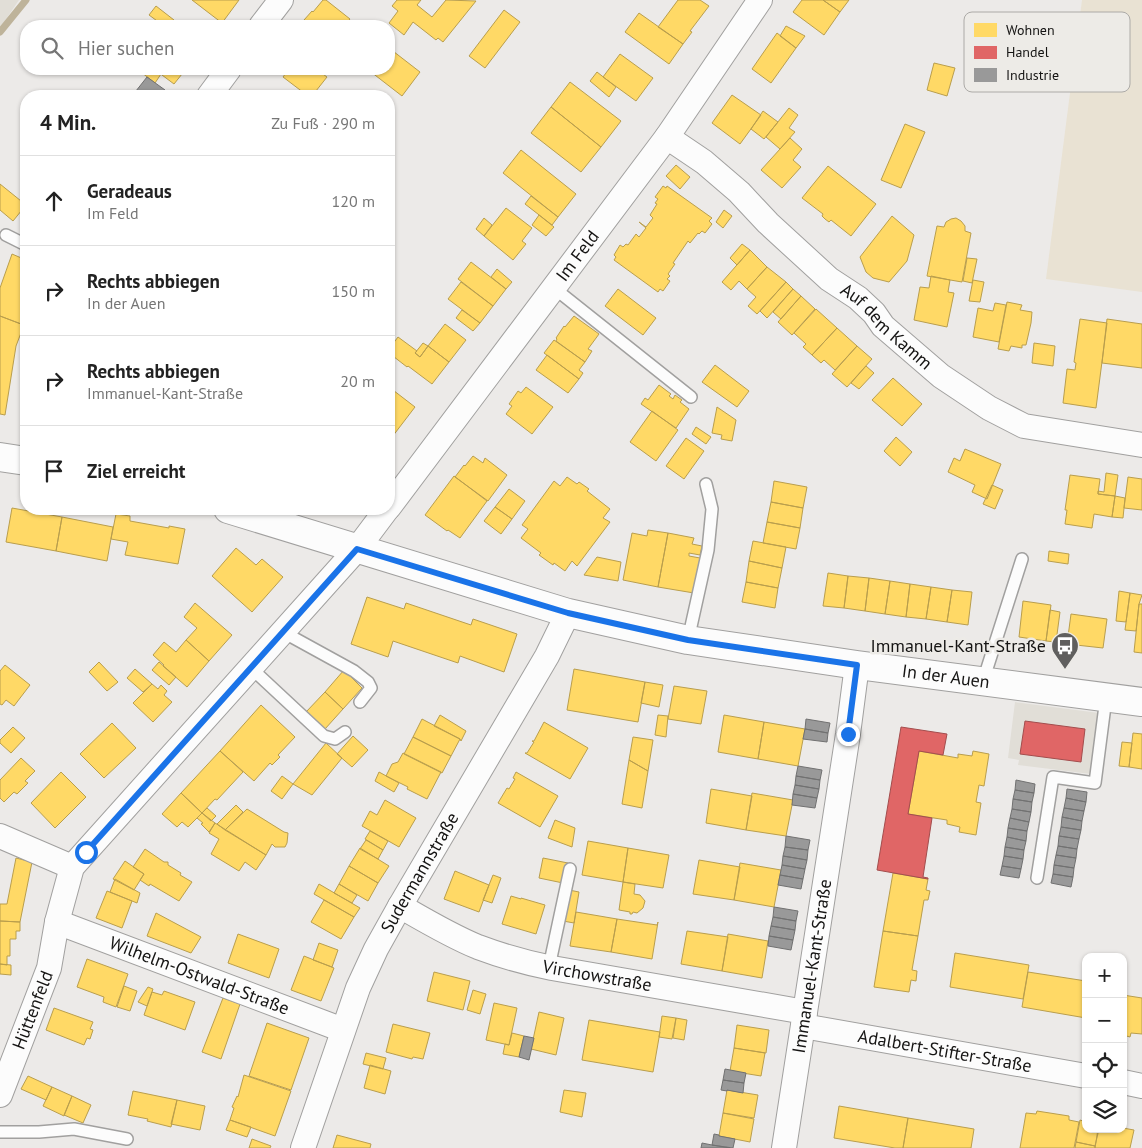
<!DOCTYPE html>
<html lang="de">
<head>
<meta charset="utf-8">
<style>
	body { margin:0; font-family:"PT Sans",sans-serif; background:#f2f2f2; color:#222 }
	.controls { position:absolute; right:15px; bottom:15px; display:grid; overflow:hidden; border-radius:10px; box-shadow:0 1px 4px #0004 }
	.controls button { width:45px; height:45px; display:grid; place-items:center; padding:0; border:0; border-bottom:1px solid #e0e0e0; background:#fff; color:#222; font:25px sans-serif }
	.stop { position:absolute; width:15px; height:15px; margin:-11px; border:4px solid #1a73e8; border-radius:50%; background:#fff }
	.stop.end { background:#1a73e8; border-color:#fff; box-shadow:0 1px 5px #0008 }
	.list { margin:0; padding:0; list-style:none }
	h2 { display:flex; justify-content:space-between; align-items:center; height:65px; margin:0; padding:0 20px; font-size:21px }
	h2 small { font-size:16px; font-weight:400; color:#767676 }
	.list li { display:grid; grid-template-columns:32px 1fr auto; gap:15px; align-items:center; box-sizing:border-box; height:90px; padding:0 20px; border-top:1px solid #e0e0e0 }
	.list b { display:block; font-size:19px; white-space:nowrap }
	.list p { margin:0; font-size:16px; white-space:nowrap; color:#767676 }
	.list em { font-size:16px; font-style:normal; color:#767676 }
	.icon { flex:none; width:28px; height:28px; fill:none; stroke:currentColor; stroke-width:2; stroke-linecap:round; stroke-linejoin:round }
	.map { position:relative; flex:none; width:1142px; height:1148px; overflow:hidden }
	.search { position:absolute; background:#fff; box-shadow:0 1px 4px #0004; left:20px; top:20px; width:375px; height:55px; display:flex; align-items:center; gap:12px; box-sizing:border-box; padding:0 18px; border-radius:20px; color:#767676; font-size:19px }
	.panel { position:absolute; background:#fff; box-shadow:0 1px 4px #0004; left:20px; top:90px; width:375px; height:425px; border-radius:20px }
	.map>svg:first-child { display:block }
	.built { fill:#e1ded7 }
	.green { fill:#e9e2d3 }
	.homes { fill:#ffd966; stroke:#b99e4d }
	.shops { fill:#e06666; stroke:#a34d4d }
	.industry { fill:#999; stroke:#717171 }
	.lines { fill:none; stroke-linecap:round; stroke-linejoin:round }
	.stream { stroke:#beb39a; stroke-width:7 }
	.lane-casing { stroke:#a1a09f; stroke-width:14 }
	.street-casing { stroke:#a1a09f; stroke-width:26 }
	.secondary-casing { stroke:#a1a09f; stroke-width:30 }
	.lane { stroke:#fcfcfc; stroke-width:11 }
	.street { stroke:#fcfcfc; stroke-width:24 }
	.secondary { stroke:#fcfcfc; stroke-width:28 }
	.route { stroke:#1a73e8; stroke-width:6 }
	.labels { text-anchor:middle; stroke-width:5; stroke-linejoin:round; paint-order:stroke }
	.street-label { font-size:18px; fill:#151413; stroke:#edebe7 }
	.poi-label { font-size:18px; fill:#151413; stroke:#edebe7; text-anchor:end }
	.key { fill:#edebe7; stroke:#acaaa7; stroke-width:1 }
	.key-label { font-size:14px; fill:#151413 }
</style>
</head>
<body>
<div class="map">
<svg width="1142" height="1148" viewBox="0 0 1142 1148">
	<rect width="100%" height="100%" fill="#eceae8"/>
	<path class="built" d="M0,0H19L0,28Z
		M1015,702L1099,713L1091,774L1018,765L1019,760L1008,758Z"/>
	<path class="green" d="M1082,0H1142V292L1046,279Z"/>
	<path class="homes" d="M192,0H239L222,23Z
		M323,0H326L350,19L344,26H312L304,20L312,11L313,12Z
		M397,0H421L417,5L432,17L446,0L476,1L443,42L438,38L436,40L413,22L404,35L389,23L398,11L392,6Z
		M678,0H700L709,6L690,31L692,32L683,44L658,27Z
		M802,0H823L840,12L824,35L793,12Z
		M823,0H849L840,12Z
		M156,6L174,20L169,26H164L149,15Z
		M504,10L520,22L485,68L469,56Z
		M639,13L683,44L669,64L625,32Z
		M786,26L805,36L796,48L780,36Z
		M777,33L796,48L771,83L752,69Z
		M389,48L420,72L402,96L371,72L374,69H389Z
		M620,54L653,78L636,101L603,77Z
		M934,63L955,68L947,96L927,90Z
		M137,69H154L161,74L155,83Z
		M154,69H186L174,84Z
		M289,69H316L327,77L312,96H308L283,77Z
		M597,72L616,87L609,97L590,81Z
		M570,82L621,121L601,147L551,107Z
		M732,95L761,115L740,144L712,123Z
		M551,107L601,147L581,172L531,133Z
		M789,108L798,115L789,128L795,132L780,149L766,137Z
		M763,111L778,122L764,139L751,129Z
		M905,124L925,132L901,188L881,180Z
		M790,138L802,149L793,160L801,167L782,188L761,170Z
		M521,150L576,194L558,217L503,173Z
		M676,165L690,177L680,189L666,176Z
		M828,166L876,204L851,236L831,220L829,222L825,219L822,216L823,214L802,198Z
		M0,184L26,205L13,221L0,210Z
		M663,186L666,188L667,186L712,218L709,221L712,224L705,233L702,231L699,234L698,233L690,243L688,241L673,263L675,264L668,274L670,276L667,279L670,281L663,291L660,289L658,292L614,260L616,257L614,255L620,245L623,247L626,244L628,245L636,234L639,237L646,228L639,222L646,227L653,218L650,215L657,204L655,203L658,199L655,197Z
		M531,196L558,217L552,225L525,204Z
		M506,208L532,228L522,241L526,244L513,260L484,236Z
		M724,210L732,216L723,228L716,222Z
		M539,215L554,227L546,236L532,225Z
		M892,216L914,235L907,261L889,282L873,278L866,272L860,257Z
		M484,218L492,225L484,236L476,229Z
		M956,218L961,221L965,226V231L971,233L962,282L927,276L937,226L944,227L946,222L951,219Z
		M742,244L750,250L737,265L730,258Z
		M750,250L767,267L747,289L739,281L731,290L722,282Z
		M12,254L26,260V326L0,316V288Z
		M967,258L977,259L972,283L963,281Z
		M471,262L506,289L493,306L458,279Z
		M767,267L786,282L757,314L748,306L756,297L747,289Z
		M497,269L512,282L506,289L491,277Z
		M931,276L950,280L948,292L954,293L947,327L914,320L920,287L929,288Z
		M973,280L984,282L980,302L969,301Z
		M461,282L493,306L480,323L448,299Z
		M786,282L793,289L767,318L760,311Z
		M618,289L656,318L643,335L605,306Z
		M793,289L801,296L781,319L773,312Z
		M801,296L815,309L792,335L778,322Z
		M1007,302L1022,305L1020,310L1032,312L1031,323L1026,345H1022V348L1011,346L1009,351L998,349Z
		M995,303L1006,305L999,342L973,337L978,308L993,311Z
		M816,309L837,328L812,355L803,347L806,344L794,333Z
		M462,310L480,323L473,331L456,318Z
		M0,316L24,325L16,346L5,415L0,414Z
		M574,316L599,334L588,349L592,351L585,362L556,341L557,339L556,338L564,326L565,327Z
		M1080,319L1107,323L1096,408L1063,403L1067,369L1075,370L1076,363L1074,362Z
		M1107,319L1142,324V368L1102,363Z
		M445,324L466,340L449,362L428,346Z
		M837,328L857,346L835,370L824,360L821,363L812,355Z
		M398,337L417,351L415,353L420,357L428,346L449,362L432,384L408,366L407,367L389,353V349Z
		M554,340L585,362L579,370L583,373L579,379L544,353Z
		M423,343L428,346L420,357L415,353Z
		M1034,343L1055,346L1053,366L1032,363Z
		M857,346L872,359L847,387L832,374Z
		M547,355L579,379L568,393L536,370Z
		M715,365L749,391L737,407L702,382Z
		M866,366L874,373L859,389L851,383Z
		M893,378L922,404L902,426L872,400Z
		M659,385L671,394L669,396L673,399L675,395L682,400L680,402L689,409L676,428L641,404L645,398L648,400Z
		M389,387L415,407L389,441Z
		M526,387L553,407L532,434L506,414L512,406L509,404L518,391L521,393Z
		M717,407L736,420L732,441L721,439L722,435L712,433Z
		M652,411L678,430L656,461L630,442Z
		M696,427L711,437L706,444L692,434Z
		M896,437L912,452L900,466L884,451Z
		M686,438L704,451L684,479L666,466Z
		M965,449L1001,464L987,499L972,492L975,485L948,472L954,458L960,461Z
		M473,456L483,463L485,458L507,475L488,501L455,477L464,465L465,466Z
		M1106,473L1118,475L1115,496L1098,494V491L1104,492Z
		M1070,475L1100,479L1098,494L1115,496L1112,517L1094,514L1092,528L1065,524L1067,510H1065Z
		M454,476L487,501L460,538L448,530L447,531L425,515Z
		M567,477L577,484L579,482L589,489L587,491L610,509L603,518L610,522L577,566L572,561L565,571L554,563L553,565L539,555L541,553L521,538L528,529L522,525L554,481L560,486Z
		M1128,477L1142,479V510L1124,508Z
		M774,481L807,487L803,508L771,502Z
		M992,485L1003,490L995,509L983,504Z
		M509,489L525,501L512,519L495,507Z
		M1115,496L1125,498L1123,518L1112,517Z
		M771,502L803,508L800,528L767,522Z
		M495,507L512,519L501,534L484,521Z
		M12,508L62,517L56,551L6,542Z
		M116,514L130,516V521L169,528V526L185,529L178,564L125,555L128,542L111,539Z
		M62,517L113,527L107,561L56,551Z
		M767,522L800,528L796,549L763,543Z
		M648,530L668,533L658,587L623,580L632,533L647,536Z
		M668,533L694,538L692,544L702,546L700,555L689,553V556L700,558L694,593L658,587Z
		M753,541L786,547L782,568L749,561Z
		M236,548L256,565L262,559L283,577L252,612L212,576Z
		M1049,551L1069,554L1068,564L1048,561Z
		M597,557L621,562L618,581L584,575Z
		M749,561L782,568L778,588L746,582Z
		M828,573L848,576L844,608L823,606Z
		M848,576L869,578L865,611L844,608Z
		M869,578L890,581L885,614L865,611Z
		M890,581L910,584L906,617L885,614Z
		M746,582L778,588L775,608L742,602Z
		M910,584L931,587L926,619L906,617Z
		M931,587L952,590L947,622L926,619Z
		M952,590L972,592L968,625L947,622Z
		M1119,591L1130,593L1126,622L1116,621Z
		M1130,593L1142,595L1139,604L1136,631L1125,630Z
		M367,597L404,609L406,603L471,625L473,619L517,634L504,672L460,656L458,663L393,641L388,657L351,644Z
		M1023,601L1051,605L1046,641L1019,637Z
		M195,603L232,635L209,661L186,640L197,628L184,617Z
		M1139,604H1142V653L1134,652Z
		M1050,610L1060,612L1056,642L1046,641Z
		M1071,614L1107,619L1103,648L1067,644Z
		M186,640L209,661L187,687L163,666L164,665L153,655L164,642L176,652Z
		M99,662L118,682L107,691L89,672Z
		M159,662L176,677L169,685L152,670Z
		M5,665L30,685L14,706L6,700L2,705L0,704V671Z
		M135,669L152,684L143,692L127,678Z
		M574,669L645,682L638,722L567,710Z
		M344,670L362,688L343,709L325,692Z
		M645,682L663,685L659,707L641,703Z
		M152,684L158,689L161,685L167,691L164,695L172,702L153,722L133,703Z
		M674,686L707,691L701,724L668,719Z
		M325,692L343,709L325,729L306,712Z
		M261,705L295,737L278,755L280,757L272,765L270,763L254,781L220,751Z
		M440,715L466,731L461,741L460,739L434,726Z
		M658,715L668,716L666,737L655,735Z
		M724,715L764,722L758,759L718,752Z
		M422,719L460,739L451,756L413,737Z
		M544,722L588,748L570,779L525,753H527L534,742L532,741H534Z
		M764,722L805,729L798,766L758,759Z
		M112,723L136,748L104,778L80,754Z
		M13,727L25,738L11,753L0,743V740Z
		M1133,733L1142,734V769L1129,767Z
		M353,736L368,750L352,767L337,754Z
		M413,737L451,756L442,773L404,754Z
		M633,737L653,740L648,771L629,760Z
		M1122,742L1132,743L1129,767L1119,766Z
		M326,743L342,758L312,795L293,784Z
		M220,751L243,772L217,800L215,799L202,813L181,793Z
		M919,751L958,758V754L972,756L973,751L989,754L984,786L979,785L976,802L981,803L976,835L959,832L960,827L947,824V820L908,814Z
		M403,753L441,772L427,799L407,789L408,787L386,776L392,764L398,762Z
		M21,758L35,771L25,781L28,783L17,794L14,792L4,802L0,798V780Z
		M629,760L648,771L642,808L622,804Z
		M61,772L86,797L55,828L31,803Z
		M379,772L399,783L394,792L375,781Z
		M516,772L558,796L540,827L498,803L507,788L509,789L515,779L513,778Z
		M282,776L293,784L282,799L271,791Z
		M711,789L752,796L746,830L706,823Z
		M181,793L202,813L188,827L182,822L177,827L162,814Z
		M752,793L793,800L786,836L746,830Z
		M385,800L416,818L399,847L362,826L370,811L377,815Z
		M236,805L243,812L225,830L217,824Z
		M207,808L216,816L211,821L202,813Z
		M247,809L284,832L288,833L287,843L285,847H275L272,844L266,855L225,830Z
		M202,813L215,823L209,832L201,824L203,823L197,818Z
		M555,820L575,828L572,847L548,838Z
		M215,823L266,855L256,870L245,862L239,871L211,854L219,839L209,833Z
		M370,831L388,841L383,850L365,839Z
		M366,840L383,850L378,859L360,849Z
		M588,841L628,848L623,882L582,875Z
		M360,848L389,866L378,883L349,866Z
		M628,848L669,855L663,888L623,882Z
		M145,849L164,862H168V865L181,873L180,875L192,882L179,901L150,884L149,886L140,880L144,874L133,867Z
		M16,858L32,862L20,922L0,921V904H7Z
		M543,858L568,863L563,883L539,878Z
		M699,860L740,867L734,900L693,894Z
		M125,861L144,874L134,890L113,879Z
		M740,863L781,870L774,907L734,900Z
		M349,866L378,883L368,901L339,884Z
		M455,871L489,885L479,912L444,899Z
		M893,873L928,879L926,890L930,891L928,900H924L918,936L883,931Z
		M493,875L501,878L492,903L483,900Z
		M115,879L140,893L137,903L110,892Z
		M623,882L635,884L634,894L640,895L645,901L643,908L637,913L633,912L632,914H630V912L619,910Z
		M319,884L360,908L354,917L314,894Z
		M339,884L357,895L352,903L334,893Z
		M569,890L579,892L574,923L563,921Z
		M107,891L132,901L122,928L96,918Z
		M511,896L521,899V898L545,905L536,934L502,924Z
		M324,900L354,917L341,939L311,922Z
		M576,912L617,919L611,952L570,946Z
		M156,913L201,937L191,953L147,936Z
		M617,919L657,925L658,922L652,959L611,952Z
		M0,921L20,922V931H16V939H10V956H7V965L0,964Z
		M687,931L728,937L722,971L681,964Z
		M883,931L918,936L912,970L917,971L916,981L911,980L909,992L874,987Z
		M238,934L279,949L269,978L228,963Z
		M728,934L768,941L762,978L722,971Z
		M319,943L338,950L332,967L313,960Z
		M955,953L1029,965L1023,999L950,987Z
		M304,956L334,968L321,1001L291,990Z
		M87,959L128,974L116,1007L103,1002L104,997L77,987Z
		M0,964L11,965V975L0,974Z
		M434,972L470,981L463,1010L427,1001Z
		M1028,972L1086,981V1018L1022,1007Z
		M124,986L137,991L130,1011L117,1007Z
		M148,987L153,989L147,1006L138,1002Z
		M473,990L486,994L480,1014L467,1010Z
		M164,991L195,1002L185,1030L144,1015L152,992L162,995Z
		M1123,995L1142,998V1034L1131,1033L1130,1037L1123,1035Z
		M223,998L240,1004L221,1059L202,1052Z
		M494,1003L517,1008L509,1045L486,1040Z
		M54,1008L93,1022L90,1029L93,1030L90,1039L87,1038L84,1045L46,1030Z
		M539,1012L564,1018L556,1055L531,1049Z
		M662,1016L676,1018L672,1039L659,1037Z
		M676,1018L687,1020L684,1040L673,1038Z
		M589,1020L660,1032L653,1072L582,1060Z
		M267,1023L309,1038L291,1090L249,1076Z
		M393,1024L430,1033L423,1059L413,1057L412,1059L386,1052Z
		M737,1025L769,1030L766,1053L734,1048Z
		M512,1033L524,1036L519,1057L503,1054L505,1044L509,1045Z
		M734,1048L765,1053L761,1076L730,1071Z
		M366,1053L386,1058L383,1069L363,1064Z
		M370,1065L391,1071L385,1094L364,1088Z
		M244,1075L291,1091L275,1136L230,1120L234,1108L232,1107L237,1096L238,1097Z
		M28,1076L52,1087L46,1100L21,1089Z
		M52,1087L72,1096L64,1116L43,1106Z
		M564,1090L586,1093L582,1117L560,1112Z
		M727,1090L758,1095L754,1118L723,1113Z
		M133,1091L177,1100L171,1127L147,1121L148,1119L128,1115Z
		M72,1096L91,1105L83,1123L64,1115Z
		M177,1100L205,1106L200,1130L171,1124Z
		M839,1106L908,1118L903,1148H895L834,1138Z
		M1037,1111L1069,1116V1120L1079,1122L1074,1148H1020L1026,1113L1036,1114Z
		M723,1113L754,1119L750,1142L719,1136Z
		M908,1118L974,1129L971,1148H903Z
		M230,1120L251,1127L247,1137L226,1130Z
		M1080,1120L1086,1122V1129H1099L1095,1146L1076,1142Z
		M1123,1128L1134,1130L1130,1148H1095L1098,1129H1123Z
		M337,1135L371,1144L370,1148H333Z
		M252,1139L271,1146L270,1148H249Z
		M1076,1142L1095,1146V1148H1075Z"/>
	<path class="shops" d="M1025,721L1085,729L1081,762L1020,754Z
		M901,727L947,734L943,755L919,751L908,814L932,818L923,877L928,878V879L877,870Z"/>
	<path class="industry" d="M147,77L165,90L160,96H132Z
		M806,719L830,723L828,733L805,729Z
		M805,729L828,733L827,742L803,739Z
		M798,766L822,770L820,780L796,776Z
		M796,776L820,780L819,789L795,785Z
		M1016,780L1035,784L1034,793L1015,790Z
		M795,785L819,789L817,798L793,794Z
		M1067,789L1087,792L1086,802L1066,798Z
		M1015,790L1034,793L1032,802L1013,799Z
		M793,794L817,798L815,808L792,805Z
		M1066,798L1086,802L1084,811L1064,808Z
		M1013,799L1032,802L1031,812L1012,809Z
		M1064,808L1084,811L1082,821L1062,817Z
		M1012,809L1031,812L1029,822L1010,818Z
		M1062,817L1082,821L1081,830L1061,827Z
		M1010,818L1029,822L1027,831L1008,828Z
		M1061,827L1081,830L1079,839L1059,836Z
		M1008,828L1027,831L1026,841L1007,837Z
		M786,836L810,840L808,850L785,847Z
		M1059,836L1079,839L1077,849L1058,846Z
		M1007,837L1026,841L1024,850L1005,847Z
		M1058,846L1077,849L1076,858L1056,855Z
		M785,847L808,850L807,860L783,856Z
		M1005,847L1024,850L1023,859L1004,856Z
		M1056,855L1076,858L1074,868L1054,865Z
		M783,856L807,860L805,869L782,865Z
		M1004,856L1023,859L1021,869L1002,866Z
		M782,865L805,869L803,879L780,875Z
		M1054,865L1074,868L1073,877L1053,874Z
		M1002,866L1021,869L1019,878L1000,875Z
		M1053,874L1073,877L1071,887L1051,883Z
		M780,875L803,879L801,889L778,885Z
		M774,907L798,911L796,921L773,917Z
		M773,917L796,921L795,930L771,926Z
		M771,926L795,930L793,940L769,936Z
		M769,936L793,940L791,950L768,946Z
		M524,1036L534,1038L529,1060L519,1057Z
		M725,1069L746,1073L744,1083L723,1080Z
		M723,1080L744,1083L743,1093L727,1090V1091L721,1090Z
		M714,1134L719,1135V1136L735,1139L733,1148L712,1145Z
		M702,1143L712,1145L730,1148H701Z"/>
	<g class="lines">
		<path class="stream" d="M0,32L26,0"/>
		<defs>
			<path id="lane" d="M6,235L26,245
				M554,288L691,397
				M283,632L354,671L368,682L371,688L360,702
				M688,640L708,550L712,509L706,484
				M251,668L324,736L335,739L345,732
				M983,681L1022,559
				M1037,878L1053,777L1095,783L1106,698
				M549,967L570,869
				M0,1132H39L74,1129L127,1139"/>
			<g id="street">
				<path d="M261,26L281,0"/>
				<path d="M209,96L229,69"/>
				<path id="s1" d="M667,137L704,162L739,192L768,223L829,279L858,298L874,313L883,326L941,376L989,408L1024,426L1142,445"/>
				<path id="s2" d="M389,507L667,137L760,0"/>
				<path d="M0,836L72,867"/>
				<path id="s3" d="M400,906C426,921 451,936 478,947C502,956 527,963 552,968L805,1012"/>
				<path id="s4" d="M57,922L343,1030"/>
				<path id="s5" d="M803,1026L1086,1076"/>
				<path d="M1123,1082L1142,1086"/>
				<path id="s6" d="M0,1095L49,968L57,922L72,867L357,549L387,509"/>
				<path id="s7" d="M303,1148L358,988L376,949L400,906L547,656L568,613"/>
				<path id="s8" d="M784,1148L848,734L857,665"/>
			</g>
			<g id="secondary">
				<path d="M0,457L26,461"/>
				<path id="s9" d="M228,509L568,613L688,640L857,665L1142,702"/>
			</g>
		</defs>
		<use href="#lane" class="lane-casing"/>
		<use href="#street" class="street-casing"/>
		<use href="#secondary" class="secondary-casing"/>
		<use href="#lane" class="lane"/>
		<use href="#street" class="street"/>
		<use href="#secondary" class="secondary"/>
	</g>
	<g class="lines">
		<path class="route" d="M86,852L357,549L568,613L688,640L857,665L848,734"/>
	</g>
	<defs>
		<symbol id="bus-pin" viewBox="-11 -11 22 30"><path d="M0 17L-7.5 6A9.5 9.5 0 1 1 7.5 6Z" fill="#605f5e" stroke="#edebe7"/><path d="M-5-6H5V4H4V6H2V4H-2V6H-4V4H-5ZM-3.5-4V0h7V-4ZM-3.5 1.2v1.5H-2V1.2ZM2 1.2v1.5H3.5V1.2Z" fill="#fff"/></symbol>
	</defs>
	<g fill-rule="evenodd">
		<use href="#bus-pin" x="1049" y="630" width="32" height="43"/>
	</g>
	<g class="labels">
		<g class="street-label">
			<text dy="6" stroke="none"><textPath href="#s2" startOffset="314">Im Feld</textPath></text>
			<text dy="6" stroke="none"><textPath href="#s1" startOffset="291">Auf dem Kamm</textPath></text>
			<text dy="6" stroke="none"><textPath href="#s9" startOffset="739">In der Auen</textPath></text>
			<text dy="6" stroke="none"><textPath href="#s7" startOffset="300">Sudermannstraße</textPath></text>
			<text dy="6" stroke="none"><textPath href="#s8" startOffset="184">Immanuel-Kant-Straße</textPath></text>
			<text dy="6" stroke="none"><textPath href="#s3" startOffset="211">Virchowstraße</textPath></text>
			<text dy="6" stroke="none"><textPath href="#s4" startOffset="152">Wilhelm-Ostwald-Straße</textPath></text>
			<text dy="6" stroke="none"><textPath href="#s6" startOffset="91">Hüttenfeld</textPath></text>
			<text dy="6" stroke="none"><textPath href="#s5" startOffset="144">Adalbert-Stifter-Straße</textPath></text>
		</g>
		<g class="poi-label">
			<text x="1046" y="652">Immanuel-Kant-Straße</text>
		</g>
	</g>
	<rect x="964" y="12" width="166" height="80" rx="8" class="key"/>
	<rect x="974" y="23" width="23" height="14" fill="#ffd966"/>
	<rect x="974" y="46" width="23" height="13" fill="#e06666"/>
	<rect x="974" y="68" width="23" height="14" fill="#999"/>
	<g class="key-label">
		<text x="1006" y="35">Wohnen</text>
		<text x="1006" y="57">Handel</text>
		<text x="1006" y="80">Industrie</text>
	</g>
</svg>
<div class="controls">
<button>+</button>
<button>−</button>
<button><svg class="icon" aria-label="locate" viewBox="0 0 24 24"><circle cx="12" cy="12" r="6"/><path d="M12 2v4M12 18v4M2 12h4M18 12h4"/></svg></button>
<button><svg class="icon" aria-label="layers" viewBox="0 0 24 24"><path d="M12 4l9 5-9 5-9-5zM3 14l9 5 9-5"/></svg></button>
</div>
<div class="stop" style="left:86px;top:852px"></div>
<div class="stop end" style="left:848px;top:734px"></div>
<div class="search"><svg class="icon" aria-label="search" viewBox="0 0 24 24"><circle cx="10" cy="10" r="6"/><path d="M15 15l6 6"/></svg>Hier suchen</div>
<section class="panel">
<h2>4 Min.<small>Zu Fuß · 290 m</small></h2>
<ul class="list">
<li><svg class="icon" aria-label="ahead" viewBox="0 0 24 24"><path d="M12 20V5M6 11l6-6 6 6"/></svg><div><b>Geradeaus</b><p>Im Feld</p></div><em>120 m</em></li>
<li><svg class="icon" aria-label="right" viewBox="0 0 24 24"><path d="M7 20v-9h11M14 6l5 5-5 5"/></svg><div><b>Rechts abbiegen</b><p>In der Auen</p></div><em>150 m</em></li>
<li><svg class="icon" aria-label="right" viewBox="0 0 24 24"><path d="M7 20v-9h11M14 6l5 5-5 5"/></svg><div><b>Rechts abbiegen</b><p>Immanuel-Kant-Straße</p></div><em>20 m</em></li>
<li><svg class="icon" aria-label="arrive" viewBox="0 0 24 24"><path d="M6 21V4h12l-3 4 3 4H6"/></svg><div><b>Ziel erreicht</b></div></li>
</ul>
</section>
</div>
</body>
</html>
